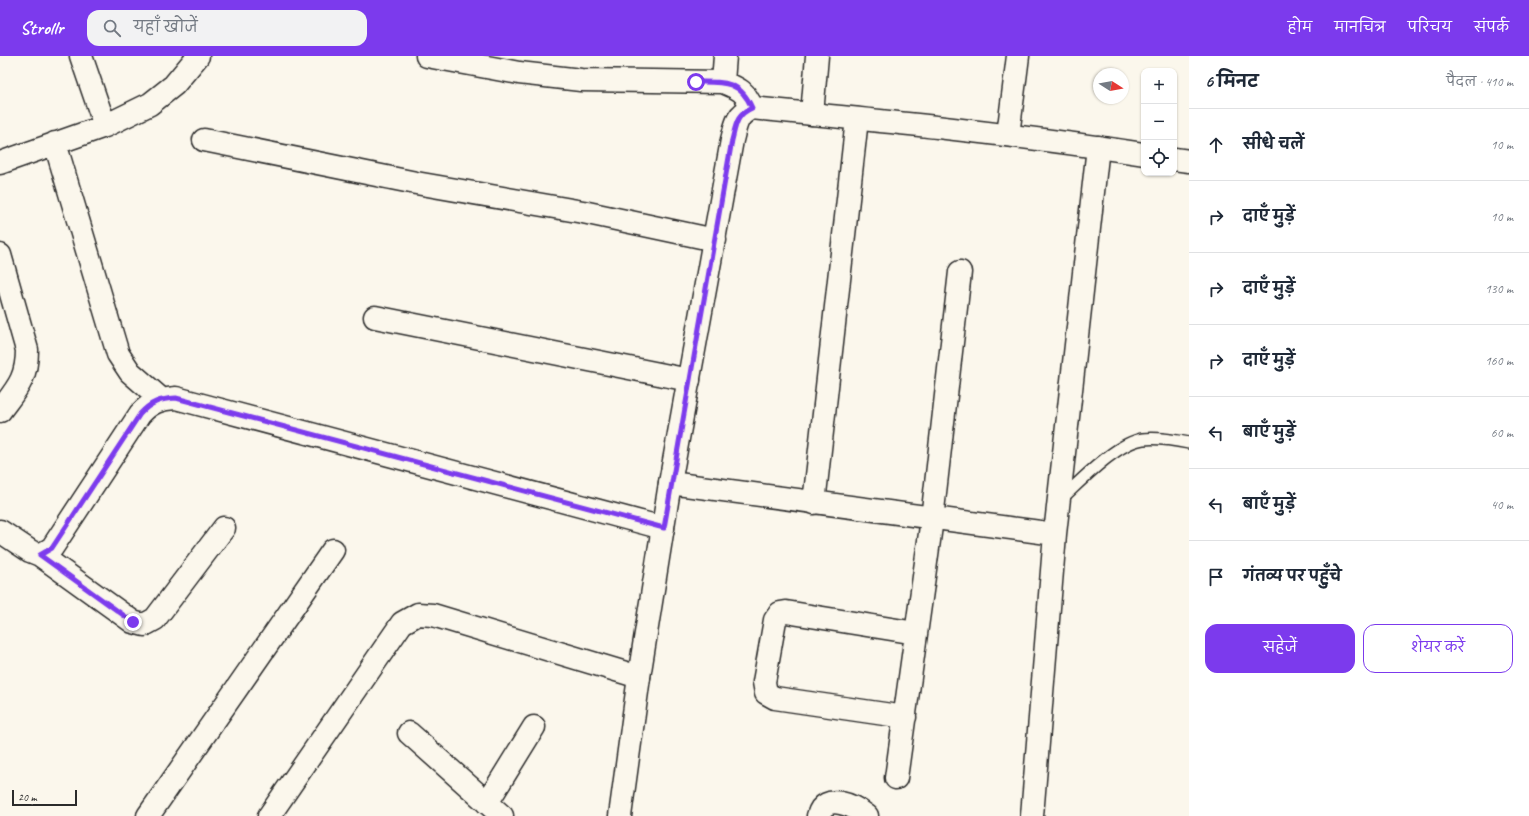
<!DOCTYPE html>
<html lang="hi">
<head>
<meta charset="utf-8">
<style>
	body { margin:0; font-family:Caveat,"Playpen Sans Deva",sans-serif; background:#f2f2f3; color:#1f2937 }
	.controls { position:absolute; right:12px; top:12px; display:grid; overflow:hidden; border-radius:8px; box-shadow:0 1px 3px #0004 }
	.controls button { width:36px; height:36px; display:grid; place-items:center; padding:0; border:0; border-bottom:1px solid #e0e1e3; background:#fff; color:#1f2937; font:20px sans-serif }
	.compass { position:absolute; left:1093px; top:12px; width:36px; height:36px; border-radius:50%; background:#fff; box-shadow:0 1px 3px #0004; rotate:101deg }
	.scale { position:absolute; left:12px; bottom:10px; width:65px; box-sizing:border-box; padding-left:4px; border:2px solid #2b2b2b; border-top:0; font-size:11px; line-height:14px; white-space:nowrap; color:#2b2b2b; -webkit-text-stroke:3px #fbf7ec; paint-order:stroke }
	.stop { position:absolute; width:12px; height:12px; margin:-9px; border:3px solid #7c3aed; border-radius:50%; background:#fff }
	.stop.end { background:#7c3aed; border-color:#fff; box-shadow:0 1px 4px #0008 }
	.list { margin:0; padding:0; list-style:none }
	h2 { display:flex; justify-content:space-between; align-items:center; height:52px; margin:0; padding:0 16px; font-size:17px }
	h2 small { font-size:13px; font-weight:400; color:#747a83 }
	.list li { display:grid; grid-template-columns:26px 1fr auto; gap:12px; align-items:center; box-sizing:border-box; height:72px; padding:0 16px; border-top:1px solid #e0e1e3 }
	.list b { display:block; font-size:15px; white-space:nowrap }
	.list em { font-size:13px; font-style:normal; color:#747a83 }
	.actions { display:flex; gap:8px; padding:12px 16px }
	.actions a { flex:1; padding:9px 0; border:1px solid #7c3aed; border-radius:12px; text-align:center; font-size:14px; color:#7c3aed }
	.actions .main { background:#7c3aed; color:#fff }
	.icon { flex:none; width:22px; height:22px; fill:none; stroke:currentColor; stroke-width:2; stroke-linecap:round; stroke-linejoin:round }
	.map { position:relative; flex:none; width:1189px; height:760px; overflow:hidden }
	header { display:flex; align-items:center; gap:24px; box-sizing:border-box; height:56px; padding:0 20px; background:#7c3aed; color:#fff }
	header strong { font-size:19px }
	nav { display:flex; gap:22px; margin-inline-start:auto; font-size:14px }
	.search { width:280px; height:36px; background:#f2f2f3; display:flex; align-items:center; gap:10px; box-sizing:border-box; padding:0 14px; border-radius:12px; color:#747a83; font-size:15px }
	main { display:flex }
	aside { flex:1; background:#fff }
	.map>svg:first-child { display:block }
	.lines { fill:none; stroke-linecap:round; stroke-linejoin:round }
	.service-casing { stroke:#2b2b2b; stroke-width:14 }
	.minor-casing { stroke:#2b2b2b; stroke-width:25 }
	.tertiary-casing { stroke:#2b2b2b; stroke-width:25 }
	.service { stroke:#fbf7ec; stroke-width:11 }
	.minor { stroke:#fbf7ec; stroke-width:22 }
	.tertiary { stroke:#fbf7ec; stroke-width:22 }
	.route { stroke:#7c3aed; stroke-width:5 }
</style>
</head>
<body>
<header>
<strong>Strollr</strong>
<div class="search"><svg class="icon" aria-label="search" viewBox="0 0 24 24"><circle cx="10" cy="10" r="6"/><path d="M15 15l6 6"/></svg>यहाँ खोजें</div>
<nav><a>होम</a><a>मानचित्र</a><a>परिचय</a><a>संपर्क</a></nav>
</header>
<main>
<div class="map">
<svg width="1189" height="760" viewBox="0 0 1189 760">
	<rect width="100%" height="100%" fill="#fbf7ec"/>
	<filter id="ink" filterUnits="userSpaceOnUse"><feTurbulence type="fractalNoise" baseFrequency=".025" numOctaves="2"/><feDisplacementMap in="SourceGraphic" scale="8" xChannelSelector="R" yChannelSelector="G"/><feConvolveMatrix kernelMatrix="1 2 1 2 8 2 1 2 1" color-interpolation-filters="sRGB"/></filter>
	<g filter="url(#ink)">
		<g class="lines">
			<defs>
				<path id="service" d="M1061,443C1081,425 1116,387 1143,383C1157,381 1174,384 1189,387"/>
				<path id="minor" d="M81,0L105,70
					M427,0L519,17L581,24L723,26C740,33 745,35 752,52
					M723,26L725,0
					M812,58L817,0
					M1008,79L1018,0
					M204,84L416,127L583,156L715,184
					M55,87L118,298L130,316L161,343
					M0,107L105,70L150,48L174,29L198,0
					M0,199L27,294C27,323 17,332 0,355
					M375,261L689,324
					M670,427L1055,478
					M814,447L857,63
					M0,475L30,495L40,499L52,492L140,358C151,346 160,343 176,342L663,472
					M40,499L133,566L144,569L155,563L224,472
					M905,661L775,642L766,637L764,626L775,564L780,557L786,556L916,577
					M409,677L502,760
					M896,722L932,463L960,216
					M487,747L534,671
					M148,760L333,494
					M269,760L402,567L418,558L433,559L639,621
					M818,760C825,735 854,750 867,760
					M1032,760L1055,478L1098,91"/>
				<path id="tertiary" d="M1174,103L1189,105
					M620,760L639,621L670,427L732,84C736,69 736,59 752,52C883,65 1014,78 1144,98"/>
			</defs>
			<use href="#service" class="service-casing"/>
			<use href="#minor" class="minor-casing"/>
			<use href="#tertiary" class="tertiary-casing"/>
			<use href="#service" class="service"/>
			<use href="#minor" class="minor"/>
			<use href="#tertiary" class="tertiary"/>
		</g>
	</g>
	<g class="lines" filter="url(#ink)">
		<path class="route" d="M133,566L40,499L52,492L140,358C151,346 160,343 176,342L664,472L732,84C736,69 736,59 752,52C740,24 723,26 696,26"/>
	</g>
</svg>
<div class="controls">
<button>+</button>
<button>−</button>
<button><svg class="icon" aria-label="locate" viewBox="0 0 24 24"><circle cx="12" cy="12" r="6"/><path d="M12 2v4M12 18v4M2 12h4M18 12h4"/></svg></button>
</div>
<svg class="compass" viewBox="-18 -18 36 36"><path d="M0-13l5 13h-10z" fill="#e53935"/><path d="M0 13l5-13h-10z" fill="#747a83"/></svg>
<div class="scale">20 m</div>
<div class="stop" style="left:696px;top:26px"></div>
<div class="stop end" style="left:133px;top:566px"></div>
</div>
<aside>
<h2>6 मिनट<small>पैदल · 410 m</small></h2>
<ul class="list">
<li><svg class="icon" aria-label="ahead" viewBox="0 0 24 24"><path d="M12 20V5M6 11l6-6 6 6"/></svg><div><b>सीधे चलें</b></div><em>10 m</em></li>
<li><svg class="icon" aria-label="right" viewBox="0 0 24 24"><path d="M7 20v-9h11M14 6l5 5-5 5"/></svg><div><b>दाएँ मुड़ें</b></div><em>10 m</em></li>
<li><svg class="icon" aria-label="right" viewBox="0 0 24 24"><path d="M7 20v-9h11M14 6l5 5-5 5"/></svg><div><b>दाएँ मुड़ें</b></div><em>130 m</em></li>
<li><svg class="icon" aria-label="right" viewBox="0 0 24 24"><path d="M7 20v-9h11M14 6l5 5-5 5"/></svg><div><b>दाएँ मुड़ें</b></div><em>160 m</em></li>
<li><svg class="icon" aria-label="left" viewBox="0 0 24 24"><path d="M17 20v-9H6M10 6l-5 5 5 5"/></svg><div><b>बाएँ मुड़ें</b></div><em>60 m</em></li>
<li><svg class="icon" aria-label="left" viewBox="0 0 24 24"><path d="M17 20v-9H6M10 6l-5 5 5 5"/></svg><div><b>बाएँ मुड़ें</b></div><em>40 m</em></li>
<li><svg class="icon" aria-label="arrive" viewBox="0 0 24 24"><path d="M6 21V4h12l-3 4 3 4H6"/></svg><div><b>गंतव्य पर पहुँचे</b></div></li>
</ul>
<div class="actions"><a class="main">सहेजें</a><a>शेयर करें</a></div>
</aside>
</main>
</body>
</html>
